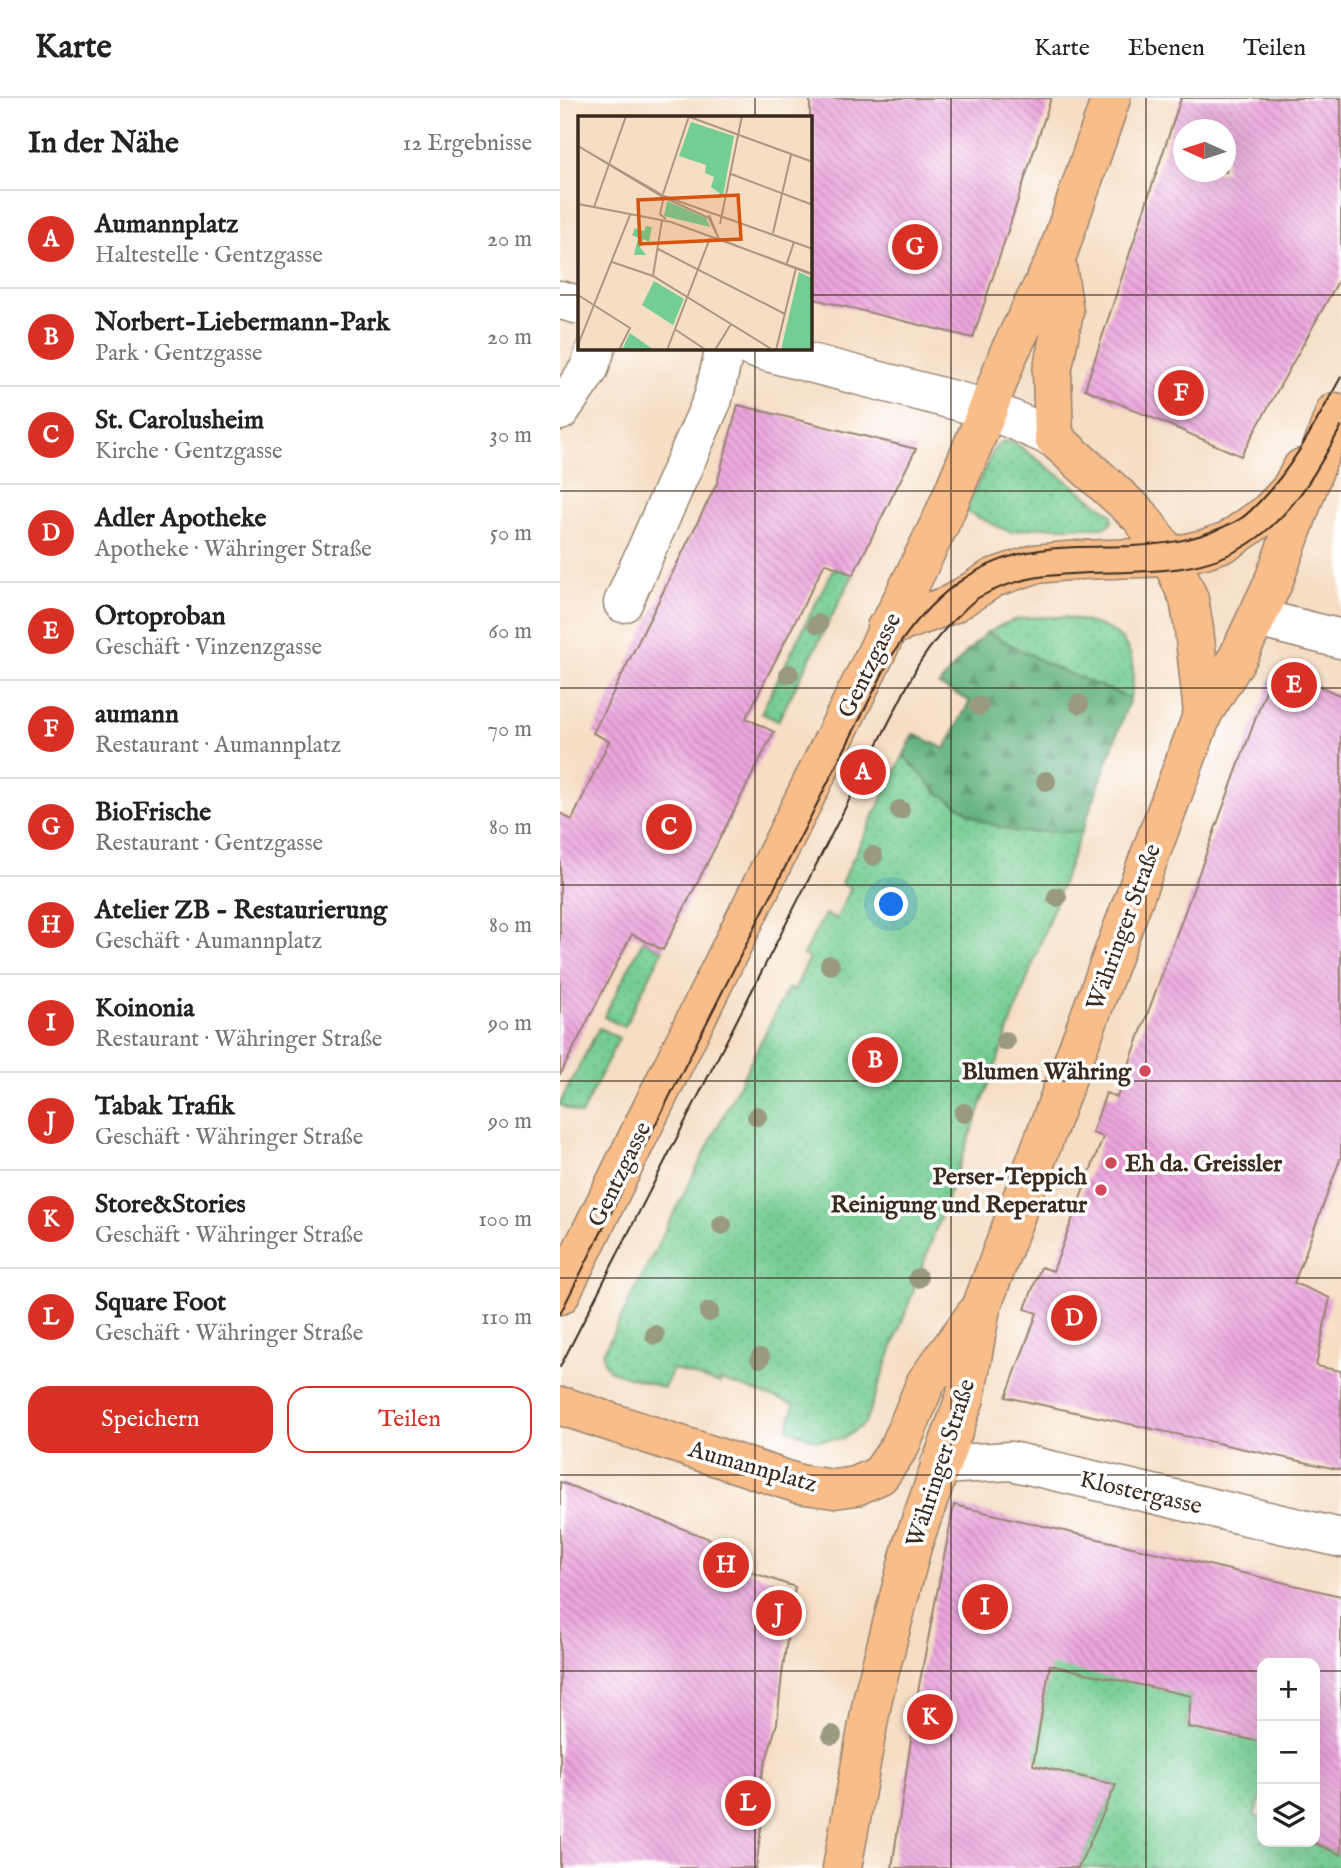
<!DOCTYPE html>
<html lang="de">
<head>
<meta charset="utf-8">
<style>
	body { margin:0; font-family:"IM FELL English",serif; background:#f6f6f6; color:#222 }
	.controls { position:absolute; right:21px; bottom:21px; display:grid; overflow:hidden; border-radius:14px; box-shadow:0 7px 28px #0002 }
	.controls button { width:63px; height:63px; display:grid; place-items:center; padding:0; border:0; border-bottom:2px solid #e0e0e0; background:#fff; color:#222; font:35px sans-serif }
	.compass { position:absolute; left:613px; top:21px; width:63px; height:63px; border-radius:50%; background:#fff; box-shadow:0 7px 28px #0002; rotate:273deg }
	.you { position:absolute; left:332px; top:807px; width:24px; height:24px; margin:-18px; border:5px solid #fff; border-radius:50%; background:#1a73e8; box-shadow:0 0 0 10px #1a73e833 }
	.badge { display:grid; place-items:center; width:46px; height:46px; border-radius:50%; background:#d93025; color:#fff; font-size:23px; font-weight:700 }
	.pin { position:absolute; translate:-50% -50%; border:4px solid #fff; box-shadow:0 2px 7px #0006 }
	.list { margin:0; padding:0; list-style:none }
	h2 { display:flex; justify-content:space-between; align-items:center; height:91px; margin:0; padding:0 28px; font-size:30px }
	h2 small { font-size:23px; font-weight:400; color:#767676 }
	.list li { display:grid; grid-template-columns:46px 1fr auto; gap:21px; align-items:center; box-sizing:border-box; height:98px; padding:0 28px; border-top:2px solid #e0e0e0 }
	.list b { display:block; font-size:26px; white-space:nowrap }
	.list p { margin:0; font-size:23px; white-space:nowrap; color:#767676 }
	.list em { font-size:23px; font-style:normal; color:#767676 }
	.actions { display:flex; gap:14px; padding:21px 28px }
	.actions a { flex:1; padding:16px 0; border:2px solid #d93025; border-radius:21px; text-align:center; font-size:24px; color:#d93025 }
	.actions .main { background:#d93025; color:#fff }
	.icon { flex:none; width:38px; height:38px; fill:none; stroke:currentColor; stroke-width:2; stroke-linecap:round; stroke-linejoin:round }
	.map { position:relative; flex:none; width:781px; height:1770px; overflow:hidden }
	header { display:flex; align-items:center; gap:42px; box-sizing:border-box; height:98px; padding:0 35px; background:#fff; border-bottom:2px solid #e0e0e0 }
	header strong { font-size:33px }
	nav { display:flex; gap:38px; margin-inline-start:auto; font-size:24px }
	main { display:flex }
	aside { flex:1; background:#fff }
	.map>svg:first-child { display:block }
	.grass { fill:url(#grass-dots); stroke:#587c58; stroke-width:2 }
	.forest { fill:url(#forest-firs); stroke:#4d6d4e; stroke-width:2 }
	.building { fill:url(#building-back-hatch); fill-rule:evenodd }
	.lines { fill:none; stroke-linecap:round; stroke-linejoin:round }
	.minor-casing { stroke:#988471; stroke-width:41 }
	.major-casing { stroke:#988471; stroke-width:41 }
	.minor { stroke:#fff; stroke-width:38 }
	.major { stroke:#f8bd89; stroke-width:38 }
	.tram { stroke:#3b2a1e; stroke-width:2 }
	.tree { fill:#9a9a7f }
	.grid { fill:none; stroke:#3b2a1e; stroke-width:2; stroke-opacity:0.55 }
	.poi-dot { fill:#d1495b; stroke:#fff; stroke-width:2.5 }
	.labels { text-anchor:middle; stroke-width:7; stroke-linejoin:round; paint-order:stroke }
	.street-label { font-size:24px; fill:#3b2a1e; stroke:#fff }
	.poi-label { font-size:24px; font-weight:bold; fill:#3b2a1e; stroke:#fff; text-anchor:end }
	.inset-road { fill:none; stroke:#ab9682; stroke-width:2 }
	.view { fill:#d7540e; fill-opacity:0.15; stroke:#d7540e; stroke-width:3.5 }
	.inset-edge { fill:none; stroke:#3b2a1e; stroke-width:3.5 }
</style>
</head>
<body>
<header>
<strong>Karte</strong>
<nav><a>Karte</a><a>Ebenen</a><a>Teilen</a></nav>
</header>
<main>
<aside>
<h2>In der Nähe<small>12 Ergebnisse</small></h2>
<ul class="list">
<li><span class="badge">A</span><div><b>Aumannplatz</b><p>Haltestelle · Gentzgasse</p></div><em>20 m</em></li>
<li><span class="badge">B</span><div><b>Norbert-Liebermann-Park</b><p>Park · Gentzgasse</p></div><em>20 m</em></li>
<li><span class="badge">C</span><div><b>St. Carolusheim</b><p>Kirche · Gentzgasse</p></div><em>30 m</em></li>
<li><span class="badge">D</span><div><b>Adler Apotheke</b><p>Apotheke · Währinger Straße</p></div><em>50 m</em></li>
<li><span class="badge">E</span><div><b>Ortoproban</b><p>Geschäft · Vinzenzgasse</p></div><em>60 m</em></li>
<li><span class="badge">F</span><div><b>aumann</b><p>Restaurant · Aumannplatz</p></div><em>70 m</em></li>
<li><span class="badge">G</span><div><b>BioFrische</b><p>Restaurant · Gentzgasse</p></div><em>80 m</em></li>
<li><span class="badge">H</span><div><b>Atelier ZB - Restaurierung</b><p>Geschäft · Aumannplatz</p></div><em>80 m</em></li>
<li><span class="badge">I</span><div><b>Koinonia</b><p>Restaurant · Währinger Straße</p></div><em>90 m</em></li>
<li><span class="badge">J</span><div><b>Tabak Trafik</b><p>Geschäft · Währinger Straße</p></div><em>90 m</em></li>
<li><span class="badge">K</span><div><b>Store&amp;Stories</b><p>Geschäft · Währinger Straße</p></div><em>100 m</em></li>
<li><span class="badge">L</span><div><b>Square Foot</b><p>Geschäft · Währinger Straße</p></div><em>110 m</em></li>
</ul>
<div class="actions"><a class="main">Speichern</a><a>Teilen</a></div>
</aside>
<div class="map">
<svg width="781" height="1770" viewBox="0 0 781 1770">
	<defs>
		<pattern id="grass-dots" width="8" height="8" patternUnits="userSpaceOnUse" patternTransform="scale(1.75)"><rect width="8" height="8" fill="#74cd93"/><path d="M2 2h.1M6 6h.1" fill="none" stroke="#65b07e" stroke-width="1.8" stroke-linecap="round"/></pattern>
		<pattern id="forest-firs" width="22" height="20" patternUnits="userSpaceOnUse" patternTransform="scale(1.75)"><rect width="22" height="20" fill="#5fb07d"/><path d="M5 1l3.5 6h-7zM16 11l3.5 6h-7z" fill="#508f66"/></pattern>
		<pattern id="building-back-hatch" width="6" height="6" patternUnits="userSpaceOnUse" patternTransform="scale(1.75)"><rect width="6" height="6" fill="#eca6dc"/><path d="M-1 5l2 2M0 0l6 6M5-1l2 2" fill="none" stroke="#c087b2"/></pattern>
	</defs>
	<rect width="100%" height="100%" fill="#fff"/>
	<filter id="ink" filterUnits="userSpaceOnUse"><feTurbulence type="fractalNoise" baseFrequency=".0143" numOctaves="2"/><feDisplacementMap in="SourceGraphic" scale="14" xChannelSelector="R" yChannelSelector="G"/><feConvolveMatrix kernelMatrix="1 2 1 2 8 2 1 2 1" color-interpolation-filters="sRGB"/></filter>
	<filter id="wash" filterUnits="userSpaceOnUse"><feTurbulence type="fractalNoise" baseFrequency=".00686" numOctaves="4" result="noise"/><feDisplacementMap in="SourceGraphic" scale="28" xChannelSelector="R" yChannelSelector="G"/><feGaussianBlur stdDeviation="1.57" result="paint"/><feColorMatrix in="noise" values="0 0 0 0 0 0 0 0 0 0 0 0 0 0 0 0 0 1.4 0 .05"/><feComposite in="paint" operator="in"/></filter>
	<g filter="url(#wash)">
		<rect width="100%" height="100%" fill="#f5dec4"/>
		<path class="grass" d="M444,343L455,345L549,414L552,417V424L546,429H477L450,434L404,413L435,350Z
			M274,469L293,477L218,623L201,615Z
			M505,519C517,522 531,524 543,529C574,541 577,572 570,600L305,1325L283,1341L256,1342L228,1331L234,1306L160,1282V1286L113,1271L104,1290L50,1273L44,1265L43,1255L228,890L234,893L249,861L243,857L265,816L276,821L291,790L281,785L354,636L385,651L410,603L379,587C402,559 426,525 465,520C478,519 492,519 505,519Z
			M83,842L103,852L64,929L44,919Z
			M39,930L59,940L21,1017L0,1007V1005Z
			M480,1543L631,1598L628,1629L693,1595L702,1597V1699L694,1717L702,1721V1744H752L781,1757V1770H518L556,1687L482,1669L470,1646L481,1621L485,1597L470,1593Z"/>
		<path class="forest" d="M427,534L495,570L570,600L522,734H455L422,723L377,694L344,658L354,636L385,651L410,603L379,587L403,558Z"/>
		<g id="blocks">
			<path class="building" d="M250,0H491L413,240L250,200Z
				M621,0H781V178L681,358L525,291ZM624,32H666V74H624Z
				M178,307L356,351L293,477L265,465L186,620L214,634L103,852L72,836L0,977V715L12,722L49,643L33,635L157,385Z
				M729,574L781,598V1059L734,1185L770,1200L756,1268L781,1273V1372L446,1299L477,1215L465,1211L481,1169L493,1173L543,1039L532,1035L546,995L557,999L710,581Z
				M0,1384L184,1454L179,1470L235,1489L222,1576L217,1625L201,1680L206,1690L196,1770H0Z
				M394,1407L781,1498V1757L752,1744H755V1565H702V1644L628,1629L631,1598L490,1567L473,1667L556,1687L518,1770H332L359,1588Z"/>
		</g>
	</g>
	<g filter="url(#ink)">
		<use href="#blocks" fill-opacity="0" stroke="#988471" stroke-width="2"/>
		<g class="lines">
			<defs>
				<path id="minor" d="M0,202L19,207
					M192,250L428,311L494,340
					M0,313L29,271L36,250
					M63,505L153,301L165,250
					M697,520L781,541
					M380,1367L451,1363L781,1440"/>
				<path id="major" d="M496,161L504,214L492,274L494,340L580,418L610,459L629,501L634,531L643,615
					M326,530L392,506L433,480L475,466L519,462L610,459L644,451L668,443L708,415L729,393L742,370
					M0,1197L383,419L428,311L448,257L496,161L551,0
					M0,1309H5L239,1386L274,1391L296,1388L320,1377L340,1348L366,1284L415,1217
					M282,1770L313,1599L353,1445L405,1300L421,1210L643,615L678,559L713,485L775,314"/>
			</defs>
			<use href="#minor" class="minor-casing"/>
			<use href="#major" class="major-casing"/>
			<use href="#minor" class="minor"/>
			<use href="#major" class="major"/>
			<path class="tram" d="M0,1216L331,559C368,500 416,459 487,451C516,448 544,449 573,448C605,446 630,443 661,430C667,427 674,425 680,421C687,417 694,409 700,403C735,367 757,322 781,279
				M0,1269L358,567C371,547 384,530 402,514C407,509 412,504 418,500C502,451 608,499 690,445C734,416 756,374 781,329"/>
		</g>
		<g class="tree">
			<circle cx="258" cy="526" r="10"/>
			<circle cx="229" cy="576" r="10"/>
			<circle cx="519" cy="606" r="10"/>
			<circle cx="419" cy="608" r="10"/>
			<circle cx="486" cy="683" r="10"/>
			<circle cx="340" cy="712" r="10"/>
			<circle cx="313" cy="758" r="10"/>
			<circle cx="497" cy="799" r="10"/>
			<circle cx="270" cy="867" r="10"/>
			<circle cx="445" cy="943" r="10"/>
			<circle cx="404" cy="1015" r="10"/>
			<circle cx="197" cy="1018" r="10"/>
			<circle cx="162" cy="1127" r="10"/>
			<circle cx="358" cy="1180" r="10"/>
			<circle cx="149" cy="1214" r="10"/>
			<circle cx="95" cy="1237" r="10"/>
			<circle cx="200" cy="1260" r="10"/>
			<circle cx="272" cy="1637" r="10"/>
		</g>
	</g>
	<path class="grid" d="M195,0V19M391,0V1770M586,0V1770M0,197H19M250,197H781M195,250V1770M0,393H781M0,590H781M0,787H781M0,983H781M0,1180H781M0,1377H781M0,1573H702M755,1573H781"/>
	<g class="poi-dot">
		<circle cx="585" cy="973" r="7"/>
		<circle cx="551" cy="1065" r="7"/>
		<circle cx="541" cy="1092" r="7"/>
	</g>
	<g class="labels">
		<g class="street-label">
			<text transform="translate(309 567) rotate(-64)" y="8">Gentzgasse</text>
			<text transform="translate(563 829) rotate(-70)" y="8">Währinger Straße</text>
			<text transform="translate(59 1076) rotate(-64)" y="8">Gentzgasse</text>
			<text transform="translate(380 1365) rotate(-72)" y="8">Währinger Straße</text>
			<text transform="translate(193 1368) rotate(16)" y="8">Aumannplatz</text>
			<text transform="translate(581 1394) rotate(13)" y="8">Klostergasse</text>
		</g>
		<g class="poi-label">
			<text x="571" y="981">Blumen Währing</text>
			<text x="565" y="1073" text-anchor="start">Eh da. Greissler</text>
			<text x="527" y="1086">Perser-Teppich<tspan x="527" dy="28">Reinigung und Reperatur</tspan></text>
		</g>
	</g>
	<g transform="translate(18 18)">
		<rect width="234" height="234" fill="#f5dec4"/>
		<path d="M89,85L128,102L132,111L86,100ZM68,110L74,111L71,126L65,123L62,131L68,139H56L60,122L54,119L57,112L66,115ZM221,156L234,162V234H203ZM76,165L106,183L95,209L64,189Z" fill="#74cd93"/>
		<path d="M113,6L156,20L145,80L133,71L136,61L127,57L128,49L101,40ZM52,217L76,234H44Z" fill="#74cd93"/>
		<path class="inset-road" d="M109,0L235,46M0,30L86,80L235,133M0,30L85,81L131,102L141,123L235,159M153,58L235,89M85,78L111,0M86,80L82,98L88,103M0,88L93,106L235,158M16,91L48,0M131,99L140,121M142,108L164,0M195,117L213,39M80,133L207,198M34,146L75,160L195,234M209,147L216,126M75,160L84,104M0,179L52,212L41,234M98,214L128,234M0,229L52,99M89,234L132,122M137,234L153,208M198,234L218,152"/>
		<path class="view" d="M160,79L163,123L62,128L60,84Z"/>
		<rect width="234" height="234" class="inset-edge"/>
	</g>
</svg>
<div class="controls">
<button>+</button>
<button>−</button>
<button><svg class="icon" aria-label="layers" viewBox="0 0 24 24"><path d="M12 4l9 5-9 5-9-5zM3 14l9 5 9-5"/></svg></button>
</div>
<svg class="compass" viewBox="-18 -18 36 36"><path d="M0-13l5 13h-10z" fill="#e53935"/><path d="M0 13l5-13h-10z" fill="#767676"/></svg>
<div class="you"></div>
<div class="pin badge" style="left:303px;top:674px">A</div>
<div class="pin badge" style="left:315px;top:962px">B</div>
<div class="pin badge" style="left:109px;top:729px">C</div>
<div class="pin badge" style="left:514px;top:1220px">D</div>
<div class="pin badge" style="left:734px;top:587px">E</div>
<div class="pin badge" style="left:621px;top:295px">F</div>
<div class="pin badge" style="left:355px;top:149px">G</div>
<div class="pin badge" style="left:166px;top:1467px">H</div>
<div class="pin badge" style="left:425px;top:1509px">I</div>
<div class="pin badge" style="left:219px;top:1515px">J</div>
<div class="pin badge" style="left:370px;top:1619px">K</div>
<div class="pin badge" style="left:188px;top:1705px">L</div>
</div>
</main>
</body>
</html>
